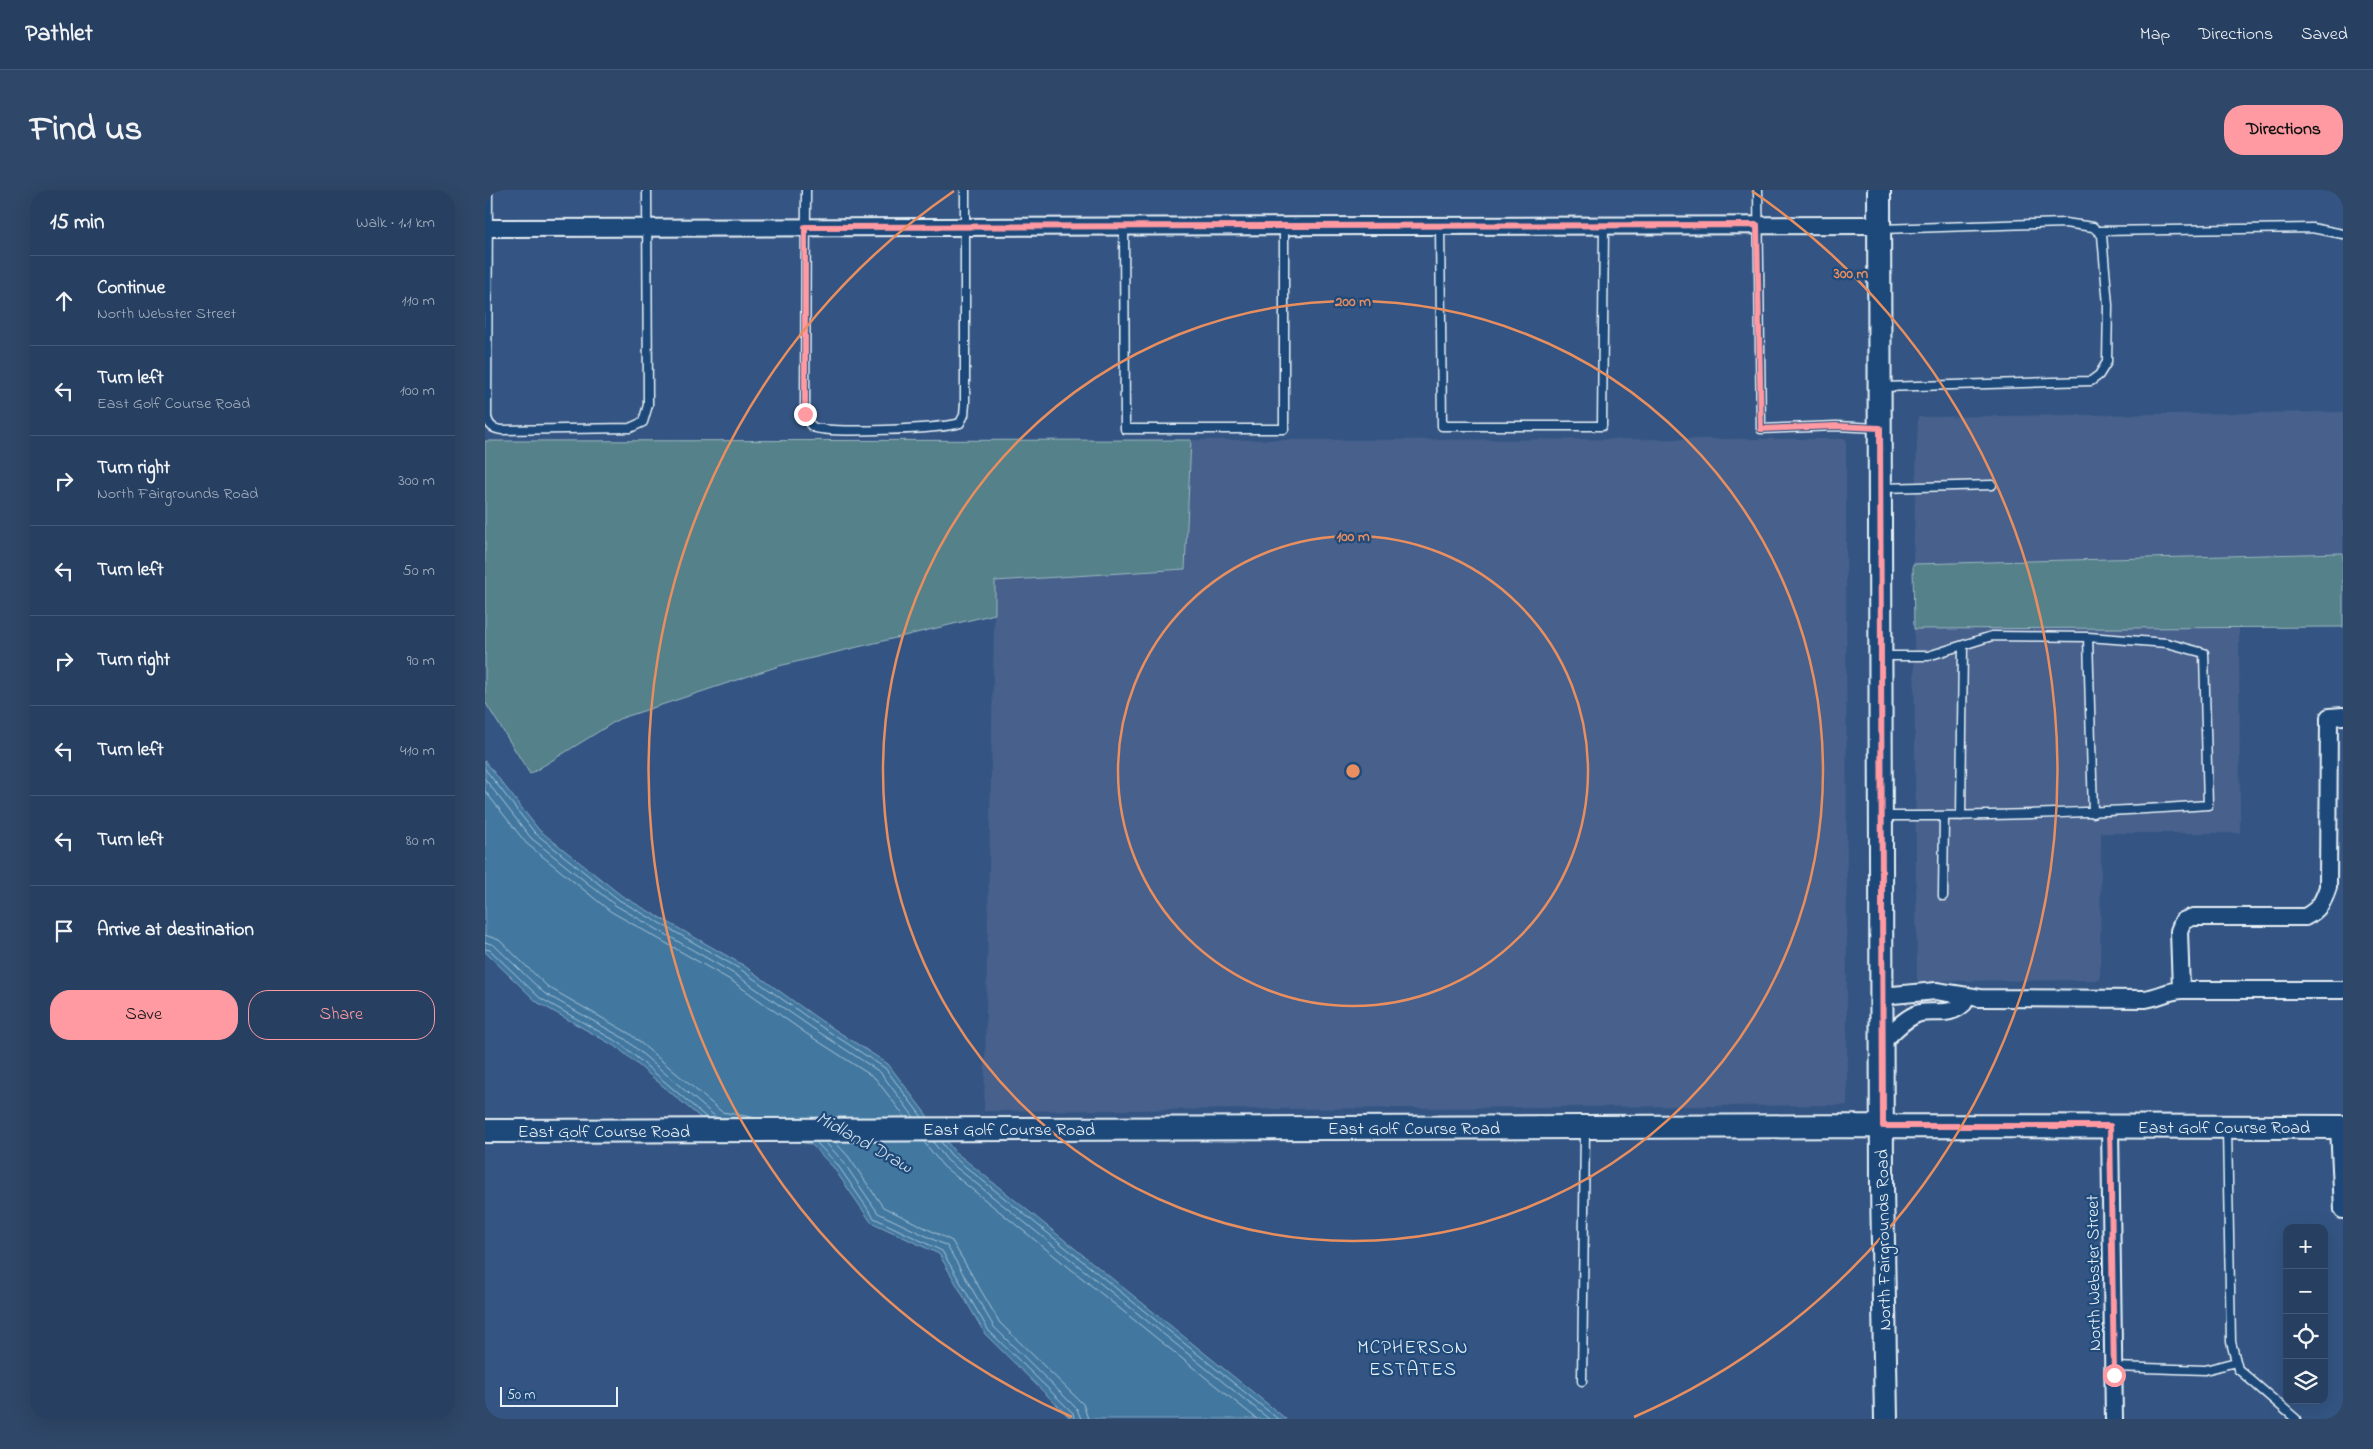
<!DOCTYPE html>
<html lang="en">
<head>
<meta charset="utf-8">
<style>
	body { margin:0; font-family:"Indie Flower",sans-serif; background:#2f4768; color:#f1f3f6 }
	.controls { position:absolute; right:15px; bottom:15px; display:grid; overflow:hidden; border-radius:10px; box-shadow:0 5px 20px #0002 }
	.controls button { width:45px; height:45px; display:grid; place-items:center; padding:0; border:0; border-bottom:1px solid #435977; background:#274062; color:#f1f3f6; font:25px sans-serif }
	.scale { position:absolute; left:15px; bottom:12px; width:118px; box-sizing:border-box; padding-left:5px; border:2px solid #e8f1f8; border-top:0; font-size:14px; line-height:18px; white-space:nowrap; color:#e8f1f8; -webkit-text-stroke:4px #1f4a7a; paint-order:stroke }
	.stop { position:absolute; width:15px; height:15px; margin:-11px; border:4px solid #ff9aa2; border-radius:50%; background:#fff }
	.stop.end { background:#ff9aa2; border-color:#fff; box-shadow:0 1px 5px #0008 }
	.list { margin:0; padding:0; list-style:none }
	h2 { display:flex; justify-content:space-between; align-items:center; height:65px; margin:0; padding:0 20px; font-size:21px }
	h2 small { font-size:16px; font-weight:400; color:#a4afbe }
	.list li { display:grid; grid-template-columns:32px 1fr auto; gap:15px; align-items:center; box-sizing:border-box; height:90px; padding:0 20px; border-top:1px solid #435977 }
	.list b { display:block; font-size:19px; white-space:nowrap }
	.list p { margin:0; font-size:16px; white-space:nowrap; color:#a4afbe }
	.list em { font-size:16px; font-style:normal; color:#a4afbe }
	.actions { display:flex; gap:10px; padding:15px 20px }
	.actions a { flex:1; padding:11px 0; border:1px solid #ff9aa2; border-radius:20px; text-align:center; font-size:18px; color:#ff9aa2 }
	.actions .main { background:#ff9aa2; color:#111 }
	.icon { flex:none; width:28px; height:28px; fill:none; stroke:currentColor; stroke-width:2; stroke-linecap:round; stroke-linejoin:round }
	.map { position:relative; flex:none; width:1858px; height:1229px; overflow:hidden; border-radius:20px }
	header { display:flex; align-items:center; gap:30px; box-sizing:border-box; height:70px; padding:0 25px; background:#274062; border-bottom:1px solid #435977 }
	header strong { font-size:24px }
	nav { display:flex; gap:28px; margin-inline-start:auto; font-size:18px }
	.intro { display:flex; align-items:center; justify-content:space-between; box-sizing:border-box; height:120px; padding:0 30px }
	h1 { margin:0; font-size:35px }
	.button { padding:12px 22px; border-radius:20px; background:#ff9aa2; color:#111; font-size:18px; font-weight:700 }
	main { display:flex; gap:30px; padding:0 30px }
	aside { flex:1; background:#274062; border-radius:20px; box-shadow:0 5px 20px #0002 }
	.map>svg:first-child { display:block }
	.built { fill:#47618c }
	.green { fill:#54818a; stroke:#9eb9c1 }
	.water { fill:#4378a0; stroke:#85a8c3 }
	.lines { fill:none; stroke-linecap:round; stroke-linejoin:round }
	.shore { stroke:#a6c1d5; stroke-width:1 }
	.lane-casing { stroke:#e8f1f8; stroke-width:11 }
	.street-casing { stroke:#e8f1f8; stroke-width:20 }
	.secondary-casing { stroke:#e8f1f8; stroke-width:26 }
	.lane { stroke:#1f4a7a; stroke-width:8 }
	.street { stroke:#1f4a7a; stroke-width:16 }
	.secondary { stroke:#1f4a7a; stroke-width:22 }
	.route { stroke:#ff9aa2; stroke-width:6 }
	.ring { fill:none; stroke:#e88e5f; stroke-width:2.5 }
	.labels { text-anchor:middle; stroke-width:4.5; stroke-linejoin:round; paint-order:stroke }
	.street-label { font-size:18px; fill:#e8f1f8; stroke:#1f4a7a }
	.water-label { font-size:19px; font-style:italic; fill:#cfdfeb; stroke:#1f4a7a }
	.neighbourhood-label { font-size:19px; letter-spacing:1px; fill:#e8f1f8; stroke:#1f4a7a }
	.centre { fill:#e88e5f; stroke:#1f4a7a; stroke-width:2.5 }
	.ring-label { font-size:15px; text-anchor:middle; font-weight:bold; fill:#e88e5f; stroke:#1f4a7a; stroke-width:4.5; stroke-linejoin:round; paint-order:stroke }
</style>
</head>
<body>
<header>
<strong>Pathlet</strong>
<nav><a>Map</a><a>Directions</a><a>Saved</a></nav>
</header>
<div class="intro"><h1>Find us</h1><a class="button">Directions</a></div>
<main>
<aside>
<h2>15 min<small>Walk · 1.1 km</small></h2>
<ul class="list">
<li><svg class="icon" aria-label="ahead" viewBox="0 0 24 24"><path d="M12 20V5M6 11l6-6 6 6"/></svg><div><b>Continue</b><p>North Webster Street</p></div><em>110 m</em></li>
<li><svg class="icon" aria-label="left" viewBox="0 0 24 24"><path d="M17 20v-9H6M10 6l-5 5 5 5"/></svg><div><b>Turn left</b><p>East Golf Course Road</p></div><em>100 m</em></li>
<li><svg class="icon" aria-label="right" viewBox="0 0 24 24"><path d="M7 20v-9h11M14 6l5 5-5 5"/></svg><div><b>Turn right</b><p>North Fairgrounds Road</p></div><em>300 m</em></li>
<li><svg class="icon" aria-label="left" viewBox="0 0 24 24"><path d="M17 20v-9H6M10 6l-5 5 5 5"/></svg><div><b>Turn left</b></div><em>50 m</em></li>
<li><svg class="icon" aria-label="right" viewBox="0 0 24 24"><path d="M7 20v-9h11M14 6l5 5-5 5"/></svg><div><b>Turn right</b></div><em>90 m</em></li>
<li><svg class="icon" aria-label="left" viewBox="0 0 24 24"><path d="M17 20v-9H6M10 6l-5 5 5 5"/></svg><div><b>Turn left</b></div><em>410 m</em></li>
<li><svg class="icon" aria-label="left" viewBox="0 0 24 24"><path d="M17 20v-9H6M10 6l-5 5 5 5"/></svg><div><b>Turn left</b></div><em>80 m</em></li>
<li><svg class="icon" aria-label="arrive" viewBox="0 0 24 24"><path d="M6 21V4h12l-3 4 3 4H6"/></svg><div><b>Arrive at destination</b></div></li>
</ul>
<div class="actions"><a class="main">Save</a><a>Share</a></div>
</aside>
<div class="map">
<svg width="1858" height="1229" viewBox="0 0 1858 1229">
	<rect width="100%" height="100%" fill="#345583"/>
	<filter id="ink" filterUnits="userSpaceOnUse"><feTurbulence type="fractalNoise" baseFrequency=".02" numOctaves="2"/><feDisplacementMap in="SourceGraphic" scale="10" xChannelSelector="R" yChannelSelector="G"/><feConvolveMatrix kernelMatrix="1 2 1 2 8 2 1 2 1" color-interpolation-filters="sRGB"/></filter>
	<g filter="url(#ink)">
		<path class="built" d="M1858,222V363L1428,374L1433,227Z
			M1361,249L1362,915L499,921L510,391L700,379L706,250Z
			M1754,437L1755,643H1616L1615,790L1432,791L1429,439Z"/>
		<path class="green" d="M706,250L700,379L510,391V424L294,476L134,529L45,584L0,512V251Z
			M1858,363V437L1429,439L1428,374Z"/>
		<path class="water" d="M0,571L54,640L137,706L258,775L332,828L403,874L469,961L801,1229H586L500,1144L454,1064L386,1032L348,977L326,954L230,940L133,858L52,812L0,762Z"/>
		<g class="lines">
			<path class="shore" d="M0,579L50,643L134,710L255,779L329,832L400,878L437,927
				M0,589L46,648L130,715L251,785L326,837L395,882L429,927
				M0,601L41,653L125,721L247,791L322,844L390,888L420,927
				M0,745L14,750L63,797L145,844L237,922L272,928
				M0,752L9,755L59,803L140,849L232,928
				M0,759L5,760L55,808L136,854L222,928
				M331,952L352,974L389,1028L457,1061L504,1141L588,1223L589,1229
				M340,952L357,970L393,1023L462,1056L509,1137L592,1219L596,1229
				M350,952L363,966L398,1017L467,1051L515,1133L598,1214L603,1229
				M439,952L458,976L772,1229
				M448,952L462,970L784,1229
				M456,952L466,965L793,1229"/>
			<defs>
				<path id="lane" d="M3,0L2,227C4,236 8,239 17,240L145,238L158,232L163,215L162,0
					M321,0L320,224C322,229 323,234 328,237C340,244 459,239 475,233L479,225L480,214V0
					M1273,0L1276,239L1351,236L1393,238
					M639,36L640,239H799V36
					M955,36L957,236H1117L1119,36
					M1396,39L1580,33L1608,37L1617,45L1623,115L1622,172L1614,185L1606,191L1397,197
					M1613,41L1827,38L1858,44
					M1397,298L1507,295
					M1603,447L1608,623
					M1397,466H1443L1507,446L1603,447L1682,453L1719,463L1723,615C1615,623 1507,626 1399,626
					M1476,626L1478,456
					M1458,706L1459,626
					M1742,939L1746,1152L1753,1179L1811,1229
					M1629,1177L1720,1180L1751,1172
					M1097,1191L1100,939"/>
				<path id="street" d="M0,38L1394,35
					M1696,800L1694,741L1698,731L1708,727H1820C1834,720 1838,712 1843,697L1844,527L1858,526
					M1397,806L1451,801L1495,808L1660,809C1673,807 1683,801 1696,800H1858
					M1397,852C1407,843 1420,827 1435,823C1451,820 1465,827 1479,813V806
					M1625,936L1629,1229
					M1854,937L1858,1020"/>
				<path id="secondary" d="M1394,0L1397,996L1401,1229
					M0,941L1398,936L1858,937"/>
			</defs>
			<use href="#lane" class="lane-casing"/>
			<use href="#street" class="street-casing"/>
			<use href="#secondary" class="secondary-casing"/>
			<use href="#lane" class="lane"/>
			<use href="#street" class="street"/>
			<use href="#secondary" class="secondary"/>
		</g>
	</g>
	<g class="lines" filter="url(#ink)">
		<path class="route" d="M320,224V37L1272,35L1276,239L1351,236L1395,238L1398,936H1625L1629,1185"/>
	</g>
	<g class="ring">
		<circle cx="868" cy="581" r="235"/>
		<circle cx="868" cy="581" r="470"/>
		<path d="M587 1227A704 704 0 0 1 469 1M1267 1A704 704 0 0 1 1149 1227"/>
	</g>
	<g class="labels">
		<g class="street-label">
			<text x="1739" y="943">East Golf Course Road</text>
			<text x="929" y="944">East Golf Course Road</text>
			<text x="524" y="945">East Golf Course Road</text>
			<text x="119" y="947">East Golf Course Road</text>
			<text transform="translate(1398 1050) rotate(-91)" y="6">North Fairgrounds Road</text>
			<text transform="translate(1608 1083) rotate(-91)" y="6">North Webster Street</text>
		</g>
		<g class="water-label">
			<text transform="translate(380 951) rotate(29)" y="7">Midland Draw</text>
		</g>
		<g class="neighbourhood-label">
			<text x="928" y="1163">MCPHERSON<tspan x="928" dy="22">ESTATES</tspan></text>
		</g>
	</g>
	<circle cx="868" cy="581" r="8" class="centre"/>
	<g class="ring-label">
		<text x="1366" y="88">300 m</text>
		<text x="868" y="116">200 m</text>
		<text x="868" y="351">100 m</text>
	</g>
</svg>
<div class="controls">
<button>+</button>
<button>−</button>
<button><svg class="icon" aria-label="locate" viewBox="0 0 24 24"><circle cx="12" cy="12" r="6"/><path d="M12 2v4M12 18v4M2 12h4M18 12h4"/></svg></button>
<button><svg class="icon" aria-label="layers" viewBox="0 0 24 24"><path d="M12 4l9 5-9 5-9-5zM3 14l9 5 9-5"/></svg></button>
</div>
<div class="scale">50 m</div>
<div class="stop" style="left:1629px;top:1185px"></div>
<div class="stop end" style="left:320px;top:224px"></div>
</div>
</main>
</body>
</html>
